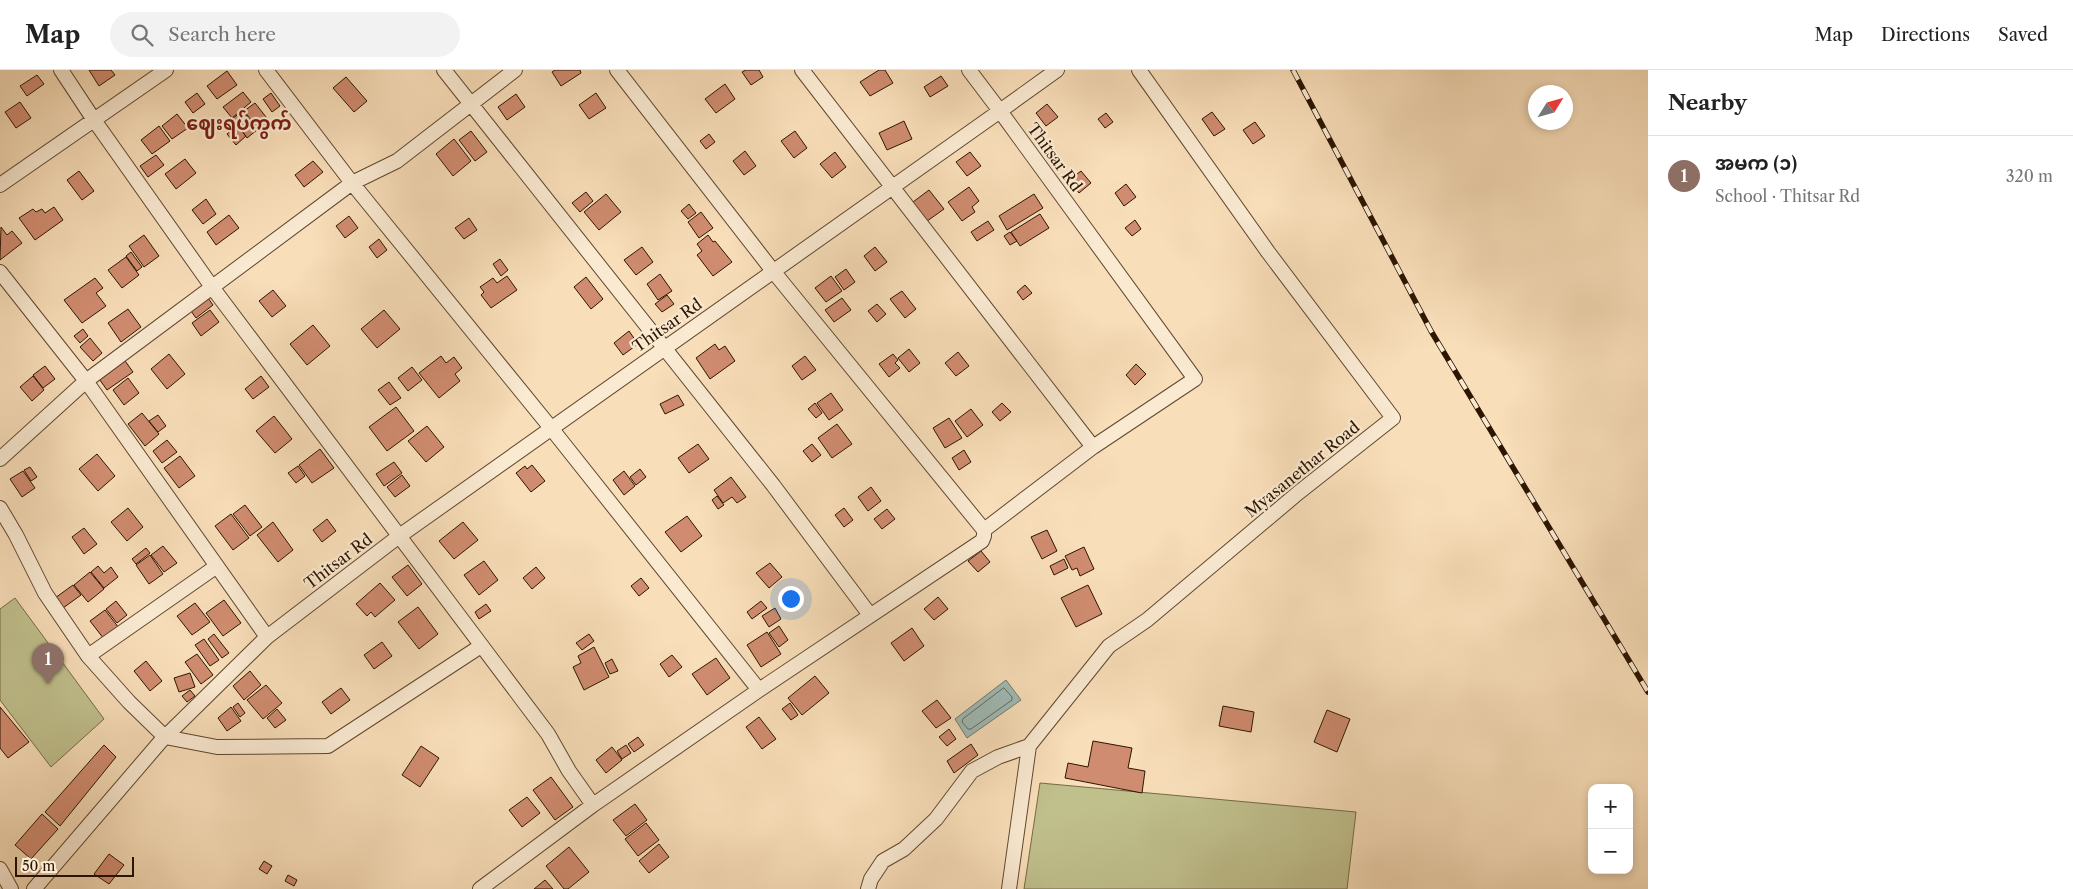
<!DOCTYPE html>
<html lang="en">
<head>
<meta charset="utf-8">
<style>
	body { margin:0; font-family:"Libre Caslon Text","Noto Sans Myanmar",serif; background:#f2f2f2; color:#222 }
	.controls { position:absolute; right:15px; bottom:15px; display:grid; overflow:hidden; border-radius:10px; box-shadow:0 2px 8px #0003 }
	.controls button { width:45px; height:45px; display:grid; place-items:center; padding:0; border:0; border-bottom:1px solid #e0e0e0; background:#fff; color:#222; font:25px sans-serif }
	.compass { position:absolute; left:1528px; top:15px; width:45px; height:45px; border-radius:50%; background:#fff; box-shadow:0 2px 8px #0003; rotate:53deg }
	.scale { position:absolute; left:15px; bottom:12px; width:119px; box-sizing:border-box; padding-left:5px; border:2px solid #2d1501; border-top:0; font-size:14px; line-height:18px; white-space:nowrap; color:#2d1501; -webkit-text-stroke:4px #faead2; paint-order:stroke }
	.you { position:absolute; left:790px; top:528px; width:18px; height:18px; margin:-12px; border:4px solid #fff; border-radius:50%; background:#1a73e8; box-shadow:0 0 0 8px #1a73e833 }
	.badge { display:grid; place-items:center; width:32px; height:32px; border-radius:50%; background:#8f2418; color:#fff; font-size:16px; font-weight:700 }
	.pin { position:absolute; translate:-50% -41px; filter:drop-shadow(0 1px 2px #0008) }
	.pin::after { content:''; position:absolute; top:26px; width:18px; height:15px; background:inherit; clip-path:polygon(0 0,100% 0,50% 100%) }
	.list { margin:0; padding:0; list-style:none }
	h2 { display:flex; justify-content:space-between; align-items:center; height:65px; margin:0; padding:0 20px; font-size:21px }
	h2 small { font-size:16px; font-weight:400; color:#767676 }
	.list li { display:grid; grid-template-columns:32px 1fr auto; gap:15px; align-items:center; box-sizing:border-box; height:80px; padding:0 20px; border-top:1px solid #e0e0e0 }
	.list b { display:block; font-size:19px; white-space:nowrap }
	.list p { margin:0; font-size:16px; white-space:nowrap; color:#767676 }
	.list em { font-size:16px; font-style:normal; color:#767676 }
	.icon { flex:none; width:28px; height:28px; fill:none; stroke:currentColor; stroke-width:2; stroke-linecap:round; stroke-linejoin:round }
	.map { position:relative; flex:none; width:1648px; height:819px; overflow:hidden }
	header { display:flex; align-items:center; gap:30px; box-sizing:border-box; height:70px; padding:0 25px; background:#fff; border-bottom:1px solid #e0e0e0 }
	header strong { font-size:24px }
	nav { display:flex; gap:28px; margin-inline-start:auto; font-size:18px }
	.search { width:350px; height:45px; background:#f2f2f2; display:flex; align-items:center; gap:12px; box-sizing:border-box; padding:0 18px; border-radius:28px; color:#767676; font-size:19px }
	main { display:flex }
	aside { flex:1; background:#fff }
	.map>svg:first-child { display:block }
	.green { fill:#c0c08d; stroke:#766a47 }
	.water { fill:#9fbbb7; stroke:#71796e }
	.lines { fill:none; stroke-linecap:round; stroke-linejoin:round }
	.shore { stroke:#66685c; stroke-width:1 }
	.building { fill:#d08c70; stroke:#2d1501 }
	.minor-casing { stroke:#60472f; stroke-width:16 }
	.minor { stroke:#faead2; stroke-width:14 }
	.rail-casing { stroke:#2d1501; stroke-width:5.5 }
	.rail { stroke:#faead2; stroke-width:4; stroke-dasharray:11; stroke-linecap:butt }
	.labels { text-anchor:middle; stroke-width:4.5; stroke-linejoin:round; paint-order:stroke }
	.street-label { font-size:16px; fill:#2d1501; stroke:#faead2 }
	.quarter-label { font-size:19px; font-weight:bold; fill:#7a1f14; stroke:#faead2 }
</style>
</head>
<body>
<header>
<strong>Map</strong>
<div class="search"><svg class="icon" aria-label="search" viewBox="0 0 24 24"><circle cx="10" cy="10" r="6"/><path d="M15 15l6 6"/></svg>Search here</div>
<nav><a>Map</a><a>Directions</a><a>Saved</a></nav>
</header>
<main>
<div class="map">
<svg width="1648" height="819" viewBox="0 0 1648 819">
	<rect width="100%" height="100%" fill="#f8deb9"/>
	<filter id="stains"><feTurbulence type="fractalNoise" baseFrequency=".004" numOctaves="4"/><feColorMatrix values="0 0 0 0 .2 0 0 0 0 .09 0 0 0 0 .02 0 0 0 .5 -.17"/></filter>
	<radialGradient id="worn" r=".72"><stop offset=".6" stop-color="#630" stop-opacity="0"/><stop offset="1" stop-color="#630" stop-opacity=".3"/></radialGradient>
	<path class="green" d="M15,528L104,649L51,697L0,630V539Z
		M1040,713L1356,742L1347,819H1024Z"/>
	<path class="water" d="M1006,610L1021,630L967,668L955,649Z"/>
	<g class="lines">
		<path class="shore" d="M1004,618L1012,627V630L971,659H968L962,652L963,649Z"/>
	</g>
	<path class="building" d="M89,0H111L115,5L99,16Z
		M555,0H580L581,3L561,16L552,2Z
		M746,0H759L763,7L751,15L742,2Z
		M879,0H885L893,13L870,26L860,12Z
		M227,1L237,15L217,29L207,16Z
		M37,5L44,14L27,26L20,16Z
		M941,6L948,16L930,27L924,17Z
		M346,7L367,31L354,42L333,18Z
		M725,14L735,29L716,43L705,29Z
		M243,22L251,32L232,48L223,37Z
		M197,23L205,34L193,43L185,32Z
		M271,23L280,36L272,42L263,29Z
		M596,23L606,38L589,49L579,35Z
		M516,24L525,37L507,50L498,37Z
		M20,32L31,48L16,58L5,42Z
		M255,33L270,52L259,60L244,41Z
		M1047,34L1058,47L1046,56L1036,43Z
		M243,41L257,60L247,68L233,48Z
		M1212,42L1225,59L1214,66L1202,49Z
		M1106,43L1113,52L1105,58L1098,49Z
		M177,44L188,58L172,69L162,56Z
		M904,51L912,69L887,80L879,63Z
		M1255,52L1265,66L1253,74L1243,60Z
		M159,56L170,71L152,84L141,70Z
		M237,56L246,66L236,75L227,64Z
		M471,61L487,82L475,91L459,70Z
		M795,61L807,78L794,88L781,71Z
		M709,64L715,72L706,79L700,71Z
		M454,69L471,91L453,106L436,84Z
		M745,81L756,96L744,105L733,91Z
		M835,82L846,97L832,108L820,94Z
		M970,82L981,96L967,106L956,92Z
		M156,85L164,95L148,107L140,96Z
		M185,89L196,103L176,119L165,104Z
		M313,91L323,102L304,117L295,105Z
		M79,101L94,121L82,130L67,110Z
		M1081,101L1091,113L1079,123L1069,110Z
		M1126,114L1136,127L1124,136L1115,123Z
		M969,117L979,131L972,137L975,142L962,151L948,132Z
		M929,120L944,139L923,154L909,135Z
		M586,122L593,131L580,142L572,133Z
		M606,124L621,142L599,160L584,142Z
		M1034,124L1043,138L1007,160L999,146Z
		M206,129L216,144L203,154L192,140Z
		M689,134L696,143L688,149L681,141Z
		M54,137L63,150L35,170L19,148L33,139L36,142L42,139L45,143Z
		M701,142L713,158L699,168L688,152Z
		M1040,144L1049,158L1020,176L1011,162Z
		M229,145L239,158L216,175L207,162Z
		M349,146L358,158L345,168L336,156Z
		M469,148L477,160L464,169L455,158Z
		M1135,150L1141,159L1132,166L1125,158Z
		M988,151L994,160L977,171L971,162Z
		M1,157L7,165L12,161L22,173L0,190Z
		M1010,162L1017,171L1010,175L1004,166Z
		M144,165L159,186L144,197L129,176Z
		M708,165L713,172L715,171L732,192L713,206L697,185L702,181L697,174Z
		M379,169L387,180L377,188L369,177Z
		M642,177L653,192L636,205L624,190Z
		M875,177L887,192L875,201L864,186Z
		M131,182L142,197L137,201L126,186Z
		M126,187L139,205L122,218L108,200Z
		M500,189L508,200L501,206L493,194Z
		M846,199L855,212L844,220L835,207Z
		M660,204L672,221L658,230L647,214Z
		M507,206L517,220L491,238L481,225L484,222L480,217L493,208L497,213Z
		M831,206L842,221L826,232L815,218Z
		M586,207L603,229L591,239L574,217Z
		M95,208L103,218L96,223L106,236L82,253L64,230Z
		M1025,215L1032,223L1023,230L1017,222Z
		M273,220L286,236L272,247L259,231Z
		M902,221L916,239L905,248L890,229Z
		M667,225L674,234L662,242L655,234Z
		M208,228L213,235L196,248L191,241Z
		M842,228L851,240L834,252L825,240Z
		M877,234L886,244L877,252L868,241Z
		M128,239L141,257L121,272L108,253Z
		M210,240L219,252L201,266L192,253Z
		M384,240L400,259L377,278L361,259Z
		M313,255L330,276L307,295L290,274Z
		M83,259L88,266L80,273L74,266Z
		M629,261L638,274L623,285L614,273Z
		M90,268L102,283L93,291L80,277Z
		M715,274L719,280L725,276L735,291L710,309L696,288Z
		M909,279L920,293L909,302L898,288Z
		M958,282L969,296L956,306L945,293Z
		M169,284L185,304L167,319L151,299Z
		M893,284L898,290L895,293L900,298L889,307L879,294Z
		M441,286L446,293L454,287L462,298L455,304L460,311L439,328L419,303Z
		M805,286L816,300L802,310L792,296Z
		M123,288L133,302L107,320L97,306Z
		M1136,294L1146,304L1135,315L1126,305Z
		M45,296L55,309L43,318L33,305Z
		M412,297L422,310L408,321L398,308Z
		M33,306L44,320L32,331L20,317Z
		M261,306L269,317L253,329L245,319Z
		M128,308L139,323L124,335L113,320Z
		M389,312L401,328L390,335L378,320Z
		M831,323L843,340L829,350L817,333Z
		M678,325L684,335L665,344L660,334Z
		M815,333L822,343L816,348L808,339Z
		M1002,333L1011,342L1000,351L992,342Z
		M396,337L414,361L387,381L369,357Z
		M971,339L983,355L967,367L955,351Z
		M142,343L159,364L145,376L128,354Z
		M158,345L166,356L158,362L149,351Z
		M274,346L292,369L275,383L256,361Z
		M949,348L962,368L945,378L933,358Z
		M837,354L852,374L832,388L818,368Z
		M427,356L444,377L426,392L408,371Z
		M167,370L177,382L162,393L153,381Z
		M698,374L709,389L689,403L678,388Z
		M812,374L821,385L812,392L803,381Z
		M320,379L334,398L312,413L299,395Z
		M964,380L971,392L959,400L952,388Z
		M97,384L115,406L98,421L79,399Z
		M180,386L195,406L179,418L164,398Z
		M394,392L402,403L384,416L376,404Z
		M532,395L545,411L531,422L516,403L525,396L527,399Z
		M298,396L305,406L296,413L288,403Z
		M30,397L37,407L31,411L24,400Z
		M640,399L646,407L636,415L630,407Z
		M23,401L35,418L22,427L10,409Z
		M624,401L635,416L624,425L613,410Z
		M402,405L410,416L395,427L387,417Z
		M731,407L746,427L737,433L732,427L723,433L714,420Z
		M871,417L881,431L868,441L858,427Z
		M717,426L724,435L718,439L712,430Z
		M245,435L262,457L250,466L233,444Z
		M128,438L143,457L127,471L111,452Z
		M844,438L853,450L844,457L835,445Z
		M887,439L895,449L882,459L874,449Z
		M231,444L249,468L233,480L215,456Z
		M687,446L702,466L681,482L665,462Z
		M327,449L336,461L322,472L313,460Z
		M273,452L293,480L278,492L257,465Z
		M463,452L478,470L454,489L439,471Z
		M84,458L97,474L84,484L72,467Z
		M1047,460L1057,481L1042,489L1031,467Z
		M163,476L177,493L164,502L151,485Z
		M1084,477L1094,499L1080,506L1077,498L1072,500L1065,486Z
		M146,478L150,483L136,494L132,489Z
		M981,481L990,492L978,502L968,491Z
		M150,485L163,504L149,514L136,495Z
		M1064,489L1068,498L1054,505L1050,496Z
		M484,491L498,510L479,525L464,505Z
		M770,493L782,507L769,518L756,503Z
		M408,495L422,514L407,526L392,507Z
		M98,496L104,503L111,497L118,507L104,518L91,502Z
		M536,497L545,508L532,519L523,508Z
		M90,502L104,519L88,532L74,515Z
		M641,508L649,518L639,526L631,516Z
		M380,513L395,530L375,547L371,542L367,546L356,534Z
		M73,515L81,525L63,538L55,528Z
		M1088,515L1102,544L1076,557L1061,528Z
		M938,527L948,539L934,550L924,539Z
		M224,530L241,553L223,566L206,543Z
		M116,531L127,545L117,553L106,539Z
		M761,531L767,538L752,549L747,542Z
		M195,533L210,552L192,565L177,546Z
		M486,534L491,541L479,549L475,542Z
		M418,537L438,564L419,579L398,552Z
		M775,538L781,549L769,557L762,546Z
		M105,540L119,558L104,569L90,551Z
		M779,556L788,570L779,577L769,563Z
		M912,558L924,576L904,591L891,573Z
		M767,562L781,584L761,597L747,575Z
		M214,564L229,583L222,588L208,569Z
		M589,564L594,571L582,580L576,573Z
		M204,569L219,590L210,596L195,575Z
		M382,572L392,586L374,599L364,585Z
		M594,577L609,607L584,620L573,597L581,593L578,586Z
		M197,584L213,605L201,614L185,592Z
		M672,585L682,597L669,607L660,594Z
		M716,588L730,608L707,625L692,604Z
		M612,589L618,601L610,604L605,593Z
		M146,591L162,611L150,621L134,601Z
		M250,601L261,615L244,630L233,616Z
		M190,603L195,617L179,622L174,608Z
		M815,606L829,623L802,645L788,628Z
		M266,615L282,633L263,649L247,630Z
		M341,618L350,630L331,644L322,632Z
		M190,620L195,626L187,632L182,626Z
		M937,630L951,648L936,658L922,641Z
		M238,633L245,643L240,647L233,637Z
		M790,633L798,645L791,650L782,639Z
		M1223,636L1254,642L1251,662L1219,656Z
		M0,637L29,672L8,688L0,678Z
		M231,637L241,651L227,661L218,648Z
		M277,639L286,650L275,658L267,648Z
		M1327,640L1350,649L1337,682L1314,672Z
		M759,647L776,669L762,679L746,657Z
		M949,659L956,669L947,676L939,667Z
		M638,667L644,675L634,682L628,674Z
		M1093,671L1132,678L1128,698L1145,701L1142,723L1065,708L1068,693L1088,697Z
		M971,674L978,685L954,703L947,691Z
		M104,675L116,687L60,756L45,742Z
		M626,675L631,683L622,689L617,681Z
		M421,676L439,688L420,717L402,705Z
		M612,677L622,690L606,703L596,690Z
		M551,707L573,737L555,750L533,720Z
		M527,727L540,743L522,757L509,740Z
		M635,734L647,750L626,766L613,750Z
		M42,744L58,759L31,789L15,775Z
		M646,753L659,770L638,786L625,769Z
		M659,774L669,787L649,803L639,791Z
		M569,777L589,802L568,819H564L546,796Z
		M109,784L124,795L109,814L94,804Z
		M264,791L272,796L267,804L259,799Z
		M288,805L297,810L294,816L285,811Z
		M545,810L553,819H534Z"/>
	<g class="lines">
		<defs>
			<path id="minor" d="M61,0L94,50L212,217L548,664L569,701L593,735
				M266,0L352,113L551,358L759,620
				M444,0L773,415L870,545
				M802,0L1093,377L984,460
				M969,0L1000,41L1057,0
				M0,115L166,0
				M0,202L86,311L267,567
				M0,389L86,311L352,113L397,91L515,0
				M0,438L16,465L45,523L88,586L129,632L165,667L217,677L328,676L481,576
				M88,586L217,496
				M0,799L11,819
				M34,819L161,671L267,567L398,467L1000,41L1195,309L1093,377
				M480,819L593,735L759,620L982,471L984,466V460L773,201L617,0
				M868,819L871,809L883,791L904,779L936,749L972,701L998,687L1029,676
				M1009,819L1029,676L1109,576L1147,550L1298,423L1393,348L1268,182L1139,0"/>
		</defs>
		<use href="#minor" class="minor-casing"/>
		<use href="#minor" class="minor"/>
		<defs>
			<path id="rail" d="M1293,0L1431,261L1648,622"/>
		</defs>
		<use href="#rail" class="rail-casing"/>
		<use href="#rail" class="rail"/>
	</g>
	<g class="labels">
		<g class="street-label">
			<text transform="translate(1055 87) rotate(54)" y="6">Thitsar Rd</text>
			<text transform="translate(667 255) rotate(-35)" y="6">Thitsar Rd</text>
			<text transform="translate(1302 399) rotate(-39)" y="6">Myasanethar Road</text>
			<text transform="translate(338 491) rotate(-37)" y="6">Thitsar Rd</text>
		</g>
		<g class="quarter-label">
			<text x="239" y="60">ဈေးရပ်ကွက်</text>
		</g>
	</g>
	<rect width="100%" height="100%" filter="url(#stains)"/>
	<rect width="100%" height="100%" fill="url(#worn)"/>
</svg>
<div class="controls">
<button>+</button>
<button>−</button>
</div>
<svg class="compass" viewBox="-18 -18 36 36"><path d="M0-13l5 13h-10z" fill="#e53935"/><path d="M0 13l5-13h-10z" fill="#767676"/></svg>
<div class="scale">50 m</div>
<div class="you"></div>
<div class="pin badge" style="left:48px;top:614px;background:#8d6e63">1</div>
</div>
<aside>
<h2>Nearby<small></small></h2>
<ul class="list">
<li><span class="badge" style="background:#8d6e63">1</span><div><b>အမက (၁)</b><p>School · Thitsar Rd</p></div><em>320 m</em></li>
</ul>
</aside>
</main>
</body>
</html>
